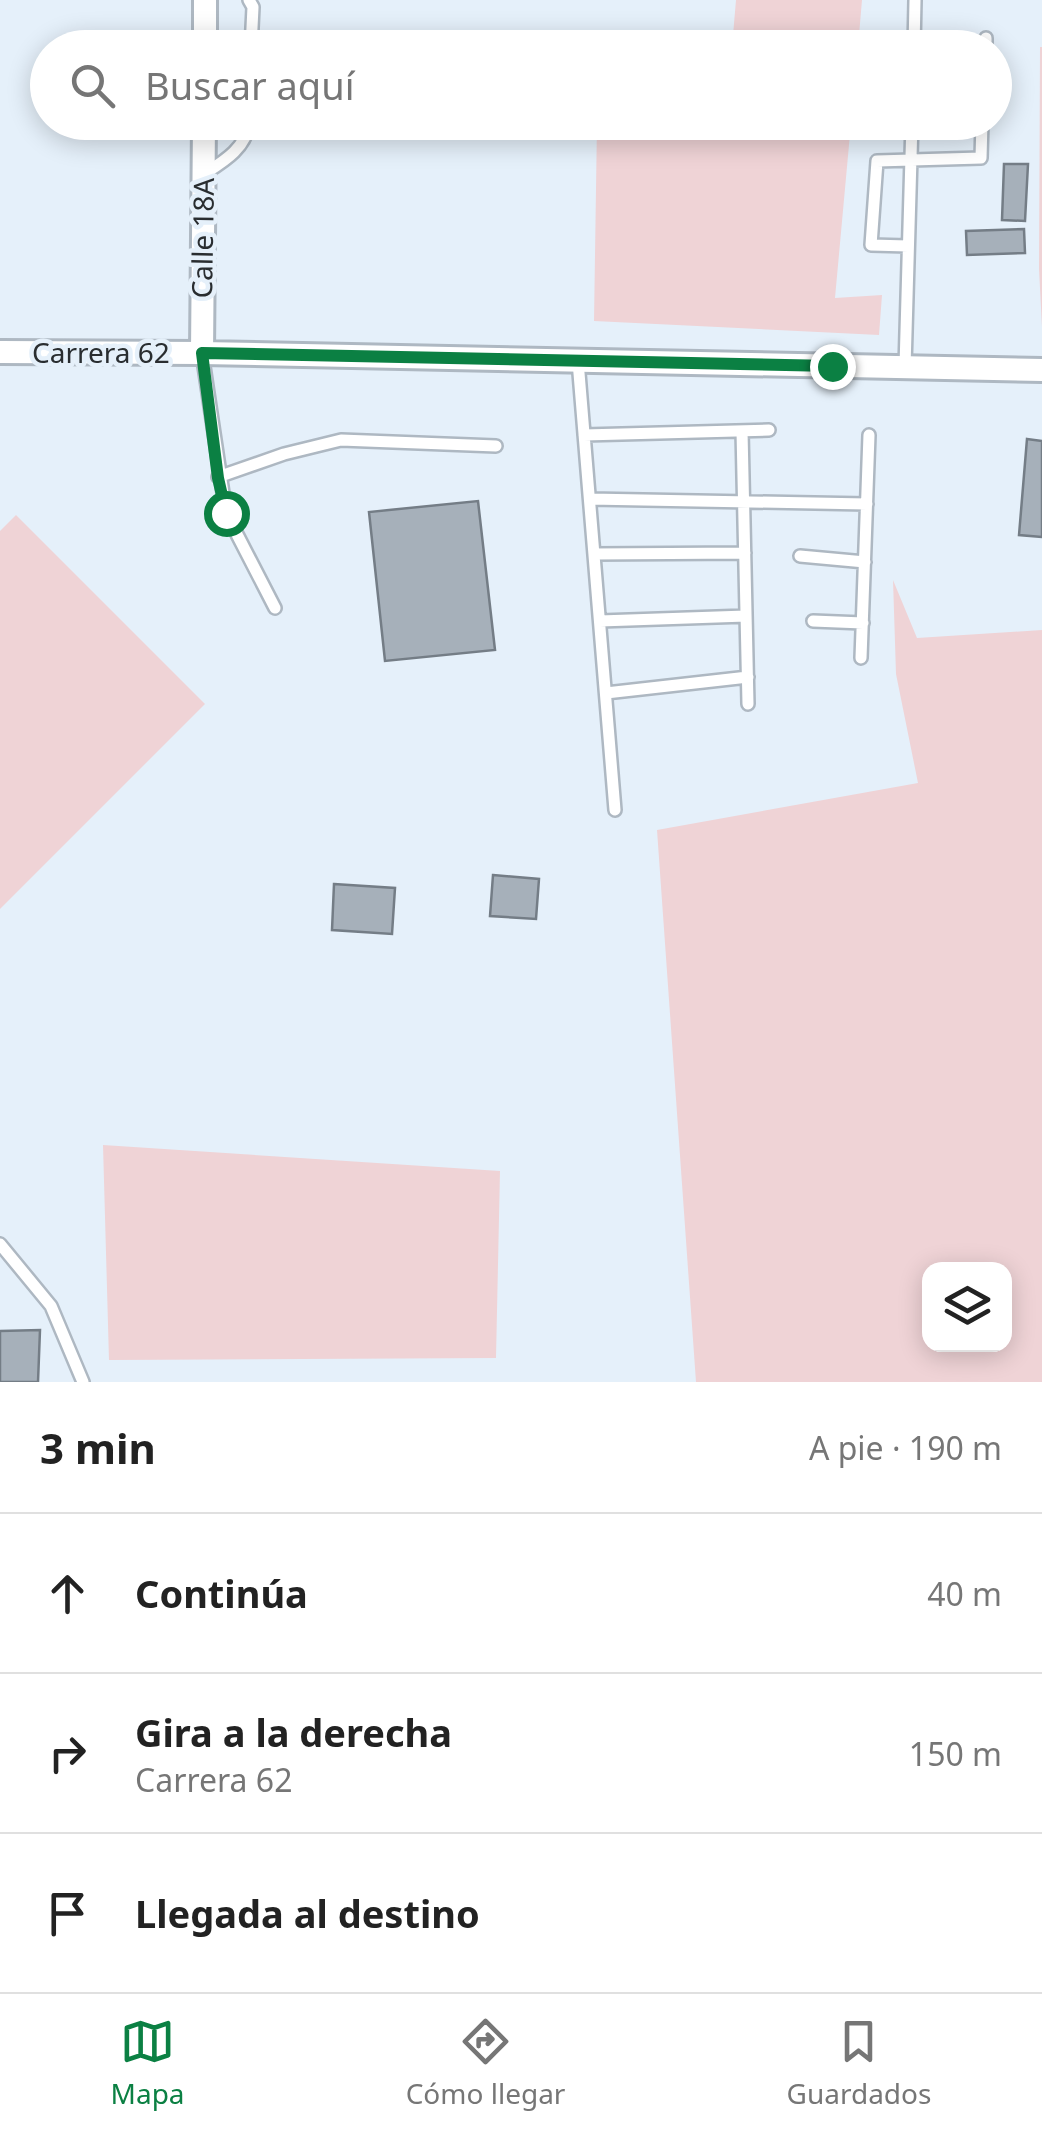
<!DOCTYPE html>
<html lang="es">
<head>
<meta charset="utf-8">
<style>
	body { margin:0; font-family:"Noto Sans",sans-serif; background:#f6f6f6; color:#222 }
	.controls { position:absolute; right:30px; bottom:30px; display:grid; overflow:hidden; border-radius:20px; box-shadow:0 5px 25px #0003 }
	.controls button { width:90px; height:90px; display:grid; place-items:center; padding:0; border:0; border-bottom:2px solid #e0e0e0; background:#fff; color:#222; font:50px sans-serif }
	.stop { position:absolute; width:30px; height:30px; margin:-22px; border:8px solid #0b8043; border-radius:50%; background:#fff }
	.stop.end { background:#0b8043; border-color:#fff; box-shadow:0 2px 10px #0008 }
	.list { margin:0; padding:0; list-style:none }
	h2 { display:flex; justify-content:space-between; align-items:center; height:130px; margin:0; padding:0 40px; font-size:42px }
	h2 small { font-size:32px; font-weight:400; color:#767676 }
	.list li { display:grid; grid-template-columns:65px 1fr auto; gap:30px; align-items:center; box-sizing:border-box; height:160px; padding:0 40px; border-top:2px solid #e0e0e0 }
	.list b { display:block; font-size:38px; white-space:nowrap }
	.list p { margin:0; font-size:32px; white-space:nowrap; color:#767676 }
	.list em { font-size:32px; font-style:normal; color:#767676 }
	.icon { flex:none; width:55px; height:55px; fill:none; stroke:currentColor; stroke-width:2; stroke-linecap:round; stroke-linejoin:round }
	.map { position:relative; flex:none; width:1042px; height:1382px; overflow:hidden }
	.search { position:absolute; background:#fff; box-shadow:0 5px 25px #0003; left:30px; right:30px; top:30px; height:110px; display:flex; align-items:center; gap:25px; box-sizing:border-box; padding:0 35px; border-radius:55px; color:#767676; font-size:38px }
	.sheet { height:610px; background:#fff }
	nav { display:flex; justify-content:space-around; align-items:center; box-sizing:border-box; height:140px; border-top:2px solid #e0e0e0; background:#fff; font-size:28px; color:#767676 }
	nav a { display:grid; justify-items:center; gap:5px }
	nav .on { color:#0b8043 }
	.map>svg:first-child { display:block }
	.green { fill:#efd3d6; fill-rule:evenodd }
	.building { fill:#a6b0ba; stroke:#747d86; stroke-width:2.5 }
	.lines { fill:none; stroke-linecap:round; stroke-linejoin:round }
	.service-casing { stroke:#aeb8c2; stroke-width:16 }
	.minor-casing { stroke:#aeb8c2; stroke-width:28 }
	.service { stroke:#fff; stroke-width:11 }
	.minor { stroke:#fff; stroke-width:22 }
	.route { stroke:#0b8043; stroke-width:12 }
	.labels { text-anchor:middle; stroke-width:9; stroke-linejoin:round; paint-order:stroke }
	.street-label { font-size:28px; fill:#292d30; stroke:#e5f0fa }
</style>
</head>
<body>
<div class="map">
<svg width="1042" height="1382" viewBox="0 0 1042 1382">
	<rect width="100%" height="100%" fill="#e5f0fa"/>
	<path class="green" d="M736,0H862L858,47H732Z
		M1040,47H1042V327L1039,269Z
		M597,123H851L835,298L882,295L879,335L594,321Z
		M16,515L205,704L0,909V531Z
		M893,580L917,638L1042,630V1382H696L657,830L918,783L896,674ZM930,1270H1004V1344H930Z
		M103,1145L500,1171L496,1358L109,1360Z"/>
	<path class="building" d="M1004,164H1028L1025,221L1002,220Z
		M1024,229L1025,253L967,255L966,231Z
		M1027,439L1042,441V537L1019,535Z
		M478,501L495,650L385,661L369,512Z
		M493,875L539,879L536,919L490,916Z
		M334,884L395,888L392,934L332,930Z
		M40,1330L38,1382H0V1331Z"/>
	<g class="lines">
		<defs>
			<path id="service" d="M249,0L253,7L251,48
				M914,48L915,0
				M986,48V38
				M204,174C223,162 247,148 249,122
				M908,246L871,245L877,161L981,158L982,122
				M202,353L226,513L275,608
				M578,361L615,810
				M905,367L912,122
				M742,431L748,704
				M584,435L769,430
				M218,477L284,454L341,440L496,446
				M590,499L867,504
				M594,554L745,553
				M800,556L865,562
				M600,621L746,616
				M813,621L863,623
				M861,658L869,435
				M606,693L748,677
				M0,1244L51,1306L83,1382"/>
			<path id="minor" d="M205,48V0
				M0,352L202,353L1042,370
				M202,353L204,122"/>
		</defs>
		<use href="#service" class="service-casing"/>
		<use href="#minor" class="minor-casing"/>
		<use href="#service" class="service"/>
		<use href="#minor" class="minor"/>
	</g>
	<g class="lines">
		<path class="route" d="M226,513L218,478L202,353L832,366"/>
	</g>
	<g class="labels">
		<g class="street-label">
			<text transform="translate(203 238) rotate(-89)" y="10">Calle 18A</text>
			<text x="101" y="363">Carrera 62</text>
		</g>
	</g>
</svg>
<div class="controls">
<button><svg class="icon" aria-label="layers" viewBox="0 0 24 24"><path d="M12 4l9 5-9 5-9-5zM3 14l9 5 9-5"/></svg></button>
</div>
<div class="stop" style="left:226px;top:513px"></div>
<div class="stop end" style="left:832px;top:366px"></div>
<div class="search"><svg class="icon" aria-label="search" viewBox="0 0 24 24"><circle cx="10" cy="10" r="6"/><path d="M15 15l6 6"/></svg>Buscar aquí</div>
</div>
<section class="sheet">
<h2>3 min<small>A pie · 190 m</small></h2>
<ul class="list">
<li><svg class="icon" aria-label="ahead" viewBox="0 0 24 24"><path d="M12 20V5M6 11l6-6 6 6"/></svg><div><b>Continúa</b></div><em>40 m</em></li>
<li><svg class="icon" aria-label="right" viewBox="0 0 24 24"><path d="M7 20v-9h11M14 6l5 5-5 5"/></svg><div><b>Gira a la derecha</b><p>Carrera 62</p></div><em>150 m</em></li>
<li><svg class="icon" aria-label="arrive" viewBox="0 0 24 24"><path d="M6 21V4h12l-3 4 3 4H6"/></svg><div><b>Llegada al destino</b></div></li>
</ul>
</section>
<nav>
<a class="on"><svg class="icon" aria-label="map" viewBox="0 0 24 24"><path d="M3 6l6-2 6 2 6-2v14l-6 2-6-2-6 2zM9 4v14M15 6v14"/></svg>Mapa</a>
<a><svg class="icon" aria-label="directions" viewBox="0 0 24 24"><path d="M12 3l9 9-9 9-9-9zM9 14v-3h6M13 9l2 2-2 2"/></svg>Cómo llegar</a>
<a><svg class="icon" aria-label="saved" viewBox="0 0 24 24"><path d="M7 4h10v16l-5-4-5 4z"/></svg>Guardados</a>
</nav>
</body>
</html>
